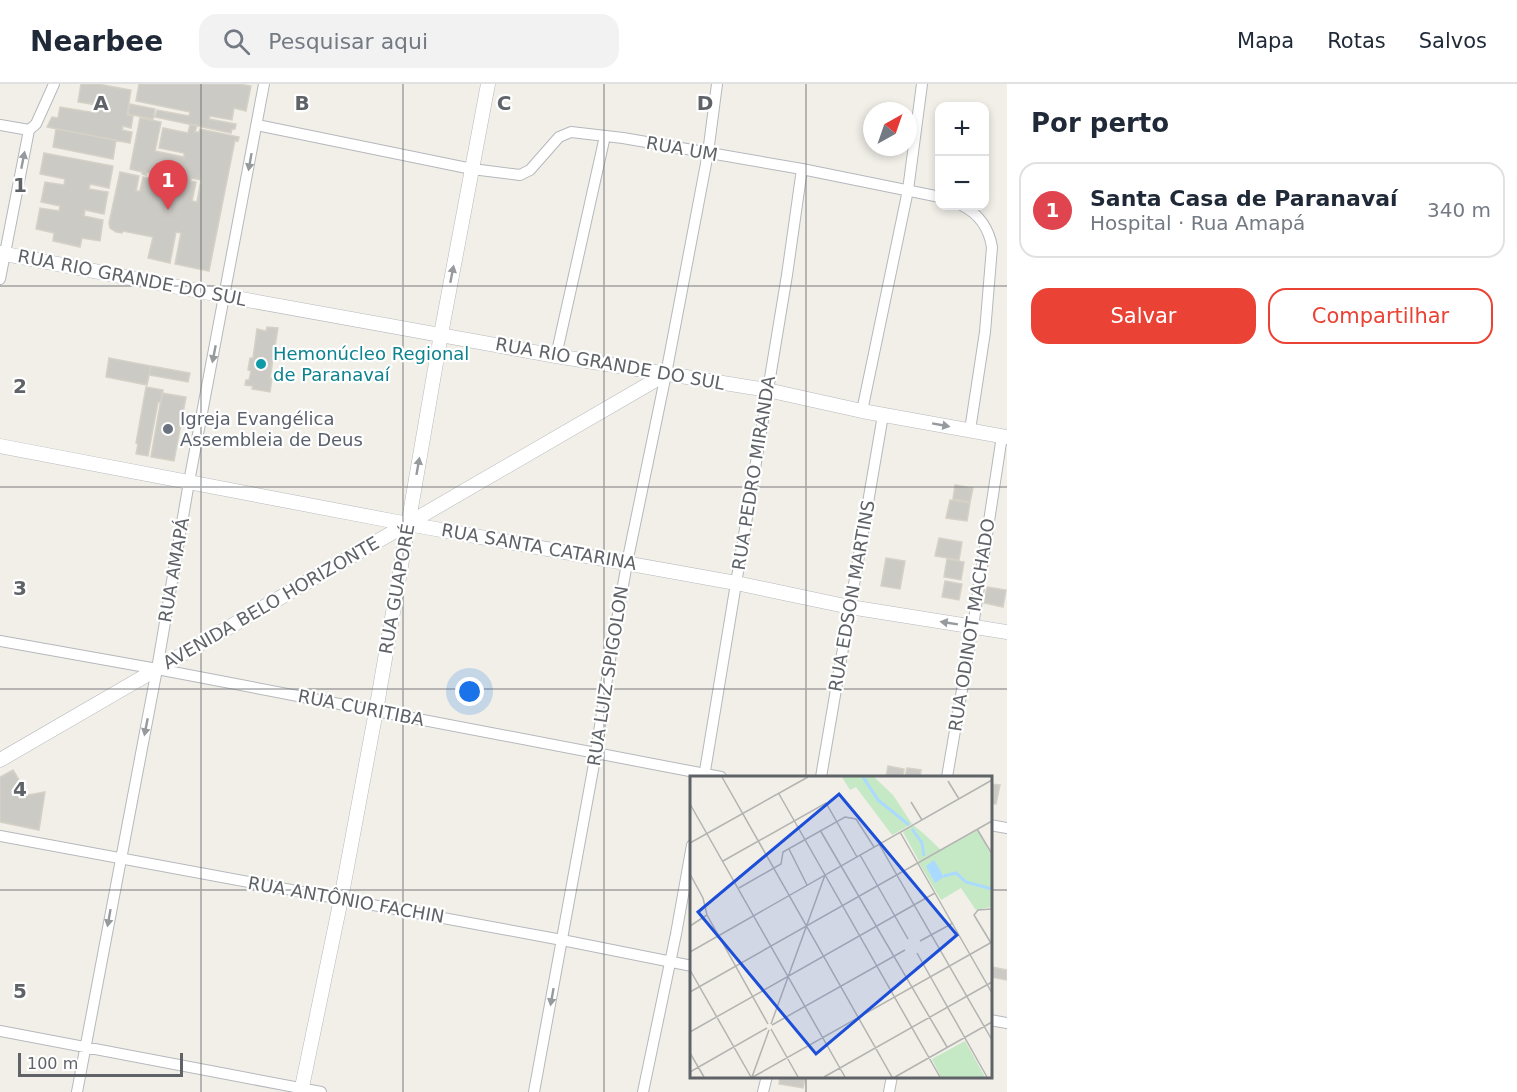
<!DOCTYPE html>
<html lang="pt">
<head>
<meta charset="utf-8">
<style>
	body { margin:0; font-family:"DejaVu Sans",sans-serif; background:#f2f2f3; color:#1f2937 }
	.controls { position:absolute; right:18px; top:18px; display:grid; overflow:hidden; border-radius:12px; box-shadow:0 3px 9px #0003 }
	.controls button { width:54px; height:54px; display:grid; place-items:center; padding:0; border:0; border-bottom:2px solid #e0e1e3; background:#fff; color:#1f2937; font:30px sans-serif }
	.compass { position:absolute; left:863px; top:18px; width:54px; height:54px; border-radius:50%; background:#fff; box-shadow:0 3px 9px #0003; rotate:40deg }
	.scale { position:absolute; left:18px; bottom:15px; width:165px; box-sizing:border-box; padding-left:6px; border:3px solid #5f6368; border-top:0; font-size:16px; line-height:21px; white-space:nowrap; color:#5f6368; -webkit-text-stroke:4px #fff; paint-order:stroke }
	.you { position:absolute; left:470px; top:608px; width:21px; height:21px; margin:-15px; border:4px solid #fff; border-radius:50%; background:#1a73e8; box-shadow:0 0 0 9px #1a73e833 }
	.badge { display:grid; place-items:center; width:39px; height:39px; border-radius:50%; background:#ea4335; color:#fff; font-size:20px; font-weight:700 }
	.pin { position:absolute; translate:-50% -50px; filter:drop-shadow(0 2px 3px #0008) }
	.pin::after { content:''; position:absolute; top:32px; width:21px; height:18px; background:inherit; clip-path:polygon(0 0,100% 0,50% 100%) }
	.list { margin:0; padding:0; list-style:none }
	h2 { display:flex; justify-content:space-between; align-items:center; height:78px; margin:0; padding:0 24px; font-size:26px }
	h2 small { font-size:20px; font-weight:400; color:#747a83 }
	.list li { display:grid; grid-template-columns:39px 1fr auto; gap:18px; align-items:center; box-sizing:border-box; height:96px; margin:0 12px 12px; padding:0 12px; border:2px solid #e0e1e3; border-radius:18px }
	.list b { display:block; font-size:22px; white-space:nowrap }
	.list p { margin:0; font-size:20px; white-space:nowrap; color:#747a83 }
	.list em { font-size:20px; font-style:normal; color:#747a83 }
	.actions { display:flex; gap:12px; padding:18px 24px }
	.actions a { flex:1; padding:14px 0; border:2px solid #ea4335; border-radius:18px; text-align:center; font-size:21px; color:#ea4335 }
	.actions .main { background:#ea4335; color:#fff }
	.icon { flex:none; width:33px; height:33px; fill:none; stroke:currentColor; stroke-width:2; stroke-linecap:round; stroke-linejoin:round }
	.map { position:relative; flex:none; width:1007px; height:1008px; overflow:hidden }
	header { display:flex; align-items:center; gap:36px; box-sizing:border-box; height:84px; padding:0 30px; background:#fff; border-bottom:2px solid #e0e1e3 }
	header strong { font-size:28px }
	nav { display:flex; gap:33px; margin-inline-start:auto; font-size:21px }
	.search { width:420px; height:54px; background:#f2f2f3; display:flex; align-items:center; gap:15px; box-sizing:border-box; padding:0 21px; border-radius:18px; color:#747a83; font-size:22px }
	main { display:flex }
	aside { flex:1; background:#fff }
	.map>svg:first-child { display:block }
	.building { fill:#cccac5; stroke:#d6d1c6; stroke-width:1.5; fill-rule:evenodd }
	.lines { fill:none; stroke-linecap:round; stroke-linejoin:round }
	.minor-casing { stroke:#b5b8bc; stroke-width:12 }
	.tertiary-casing { stroke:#b5b8bc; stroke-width:15 }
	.minor { stroke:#fff; stroke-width:10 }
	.tertiary { stroke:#fff; stroke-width:14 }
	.oneway { fill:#979a9d }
	.grid { fill:none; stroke:#5f6368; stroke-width:1.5; stroke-opacity:0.55 }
	.culture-dot { fill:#0f9aa8; stroke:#fff; stroke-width:2 }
	.worship-dot { fill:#6b7280; stroke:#fff; stroke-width:2 }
	.labels { text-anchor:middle; stroke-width:4.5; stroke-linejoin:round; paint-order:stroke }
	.street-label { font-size:18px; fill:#5f6368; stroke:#fff }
	.culture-label { font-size:18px; fill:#0d838f; stroke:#fff; text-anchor:start }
	.worship-label { font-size:18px; fill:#5b616d; stroke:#fff; text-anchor:start }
	.inset-river { fill:none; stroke:#aadaff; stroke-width:3 }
	.inset-road { fill:none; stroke:#b3b3b1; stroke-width:1.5 }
	.view { fill:#1d4ed8; fill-opacity:0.15; stroke:#1d4ed8; stroke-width:3 }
	.inset-edge { fill:none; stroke:#5f6368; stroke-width:3 }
	.grid-label { font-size:20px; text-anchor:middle; font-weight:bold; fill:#5f6368; stroke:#fff; stroke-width:4.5; stroke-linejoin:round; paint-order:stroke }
</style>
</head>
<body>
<header>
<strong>Nearbee</strong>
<div class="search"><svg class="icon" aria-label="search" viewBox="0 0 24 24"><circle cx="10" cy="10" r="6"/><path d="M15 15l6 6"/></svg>Pesquisar aqui</div>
<nav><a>Mapa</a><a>Rotas</a><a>Salvos</a></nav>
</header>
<main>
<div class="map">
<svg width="1007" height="1008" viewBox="0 0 1007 1008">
	<rect width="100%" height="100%" fill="#f1efe8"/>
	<path class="building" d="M81,0H98L131,6L127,31L133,32L131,44L123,42L122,46L132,48L130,59L47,43L52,33L58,34L60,23L96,29L97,21L78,18Z
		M139,0H239L251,2L246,27L234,24L232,36L210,32L209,35L236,40L235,45H232L231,49L155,33L157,26L189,32L190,28L136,17Z
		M130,20L155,25L153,35L128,30Z
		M140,34L161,38L155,67L184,73V69L159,64L163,44L188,49L190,40L197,41L195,48H199L200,45L239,53L238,57L235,56L209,187L175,180L181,149L176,148L170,179L148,174L153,153L123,147L122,149L116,148L110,144L109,139L120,88L139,92L136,107H140L143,93L152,95L153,91L156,92L157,87L151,86L150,89L146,88V91L142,90V88L130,85ZM161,88L173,91L168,113L164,112L167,98L163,97L164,93L160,92ZM191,94L201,96L197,118L192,117L196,98L191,97Z
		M56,45L116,56L113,75L53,63Z
		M44,69L113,82L109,104L90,100L89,105L108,108L104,130L85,126L84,132L103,136L100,157L82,154L80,163L53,157L54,149L36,145L40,124L59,127L60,122L41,118L45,98L64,101L65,95L40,90Z
		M267,243L278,244L270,294H272L270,308L252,305L253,302L245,301L246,296H249L251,287L248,286L250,274H253L257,245L266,247Z
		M109,274L151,282L147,301L106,293Z
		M151,282L190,289L188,298L149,291Z
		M146,303L163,306L161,318H158L148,372L136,370L138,360L136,359Z
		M162,309L186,313L174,377L151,373Z
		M955,401L973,404L970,418L953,415Z
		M950,416L970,419L967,437L946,434Z
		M939,454L962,458L959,476L935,472Z
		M886,474L905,477L900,505L881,502Z
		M947,475L964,478L961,496L944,493Z
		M945,497L962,500L959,516L942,513Z
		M987,503L1006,506L1003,523L984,519Z
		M888,682L904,685L903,693H886Z
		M907,684L921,686L920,693H905Z
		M13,686L28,711L45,708L39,746L0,738V693Z
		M990,700L1000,701L996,720L990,719Z
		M992,883L1007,886V896L990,893Z
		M780,992H806L803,1004L779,1000Z"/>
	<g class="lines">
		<defs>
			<path id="minor" d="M0,41L29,46
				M257,41L472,85L520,91L530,86L559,53L571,48L623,54L802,85L940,113
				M963,122C979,130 989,145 992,163L985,248L970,346
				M0,195L29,46L36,40L54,0
				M556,272L605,52
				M862,327L908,106L922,0
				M0,557L157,585L721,693
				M704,693L787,191L802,85
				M821,693L883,331
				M947,693L973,542L1002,352
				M990,741L1007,744
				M0,752L562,856L692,882
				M990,936L1007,939
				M0,947L321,1008
				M77,1008L157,585L189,398L264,0
				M534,1008L596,669L609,581L627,479L666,290L708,69L717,0
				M643,1008L676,850L692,761
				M763,1008L767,992
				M889,1008L892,992"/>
			<path id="tertiary" d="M0,169L225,212L556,272L767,306L862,327L1007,353
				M0,362L408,440L736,499L850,523L1007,548
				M0,676L666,290
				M301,1008L341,815L376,627L441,250L488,0"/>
		</defs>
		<use href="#minor" class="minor-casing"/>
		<use href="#tertiary" class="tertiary-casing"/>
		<use href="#minor" class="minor"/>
		<use href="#tertiary" class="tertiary"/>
	</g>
	<defs><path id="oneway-solid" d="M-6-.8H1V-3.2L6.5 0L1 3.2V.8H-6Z" transform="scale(1.5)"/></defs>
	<g class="oneway">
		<use href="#oneway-solid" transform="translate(23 76) rotate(-79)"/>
		<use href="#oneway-solid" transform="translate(250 78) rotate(100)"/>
		<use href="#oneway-solid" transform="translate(452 190) rotate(-79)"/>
		<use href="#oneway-solid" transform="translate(214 270) rotate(101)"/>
		<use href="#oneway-solid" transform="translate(941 341) rotate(10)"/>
		<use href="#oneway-solid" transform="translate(418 382) rotate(-80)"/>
		<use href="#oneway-solid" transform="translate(949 539) rotate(-171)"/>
		<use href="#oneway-solid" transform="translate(146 643) rotate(101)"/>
		<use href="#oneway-solid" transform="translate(109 834) rotate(100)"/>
		<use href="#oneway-solid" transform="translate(552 913) rotate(100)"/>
	</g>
	<path class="grid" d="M201,0V1008M403,0V1008M604,0V1008M806,0V693M0,202H1007M0,403H1007M0,605H1007M0,806H692M990,806H1007M806,992V1008"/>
	<circle class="culture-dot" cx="261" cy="280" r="6"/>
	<circle class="worship-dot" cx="168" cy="345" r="6"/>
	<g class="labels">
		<g class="street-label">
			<text transform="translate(682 65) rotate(10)" y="6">RUA UM</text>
			<text transform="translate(132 194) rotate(11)" y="6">RUA RIO GRANDE DO SUL</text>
			<text transform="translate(610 280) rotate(10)" y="6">RUA RIO GRANDE DO SUL</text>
			<text transform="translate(754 389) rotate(-81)" y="6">RUA PEDRO MIRANDA</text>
			<text transform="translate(539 463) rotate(10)" y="6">RUA SANTA CATARINA</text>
			<text transform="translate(174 486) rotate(-80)" y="6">RUA AMAPÁ</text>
			<text transform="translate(397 505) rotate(-80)" y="6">RUA GUAPORÉ</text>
			<text transform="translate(852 512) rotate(-80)" y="6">RUA EDSON MARTINS</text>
			<text transform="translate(271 519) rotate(-30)" y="6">AVENIDA BELO HORIZONTE</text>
			<text transform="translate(972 541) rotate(-81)" y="6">RUA ODINOT MACHADO</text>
			<text transform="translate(608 592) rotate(-81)" y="6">RUA LUIZ SPIGOLON</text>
			<text transform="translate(361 624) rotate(11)" y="6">RUA CURITIBA</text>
			<text transform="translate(346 816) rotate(10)" y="6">RUA ANTÔNIO FACHIN</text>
		</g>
		<g class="culture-label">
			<text x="273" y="276">Hemonúcleo Regional<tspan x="273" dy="21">de Paranavaí</tspan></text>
		</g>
		<g class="worship-label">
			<text x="180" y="341">Igreja Evangélica<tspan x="180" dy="21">Assembleia de Deus</tspan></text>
		</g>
	</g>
	<g transform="translate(690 692)">
		<rect width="302" height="302" fill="#f1efe8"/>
		<path d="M152,1H184L203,19L222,48L202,59L166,11L160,14ZM223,49L233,57L251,74L229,85L213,56Z" fill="#c5e8c5"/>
		<path d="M288,54L301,79V131L286,134L271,112L251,124L229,87ZM275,265L295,301H251L242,283Z" fill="#c5e8c5"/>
		<path d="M244,84L254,101L245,107L236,90Z" fill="#aadaff"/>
		<path class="inset-river" d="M173,1L188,24L219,49M222,53L232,67L234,80M254,100L266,97L276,106L302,113"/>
		<path class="inset-road" d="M32,1L202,301M258,5L269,23M89,18L250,301M221,26L232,44M0,28L155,301M287,53L302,78M130,54L257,271M210,56L302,217M0,67L118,1M189,68L302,264M99,73L117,109M170,79L218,163M33,85L136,27L167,81M0,98L13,122L17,139L78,248M49,112L91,88L93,76L155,41L166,43L184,71M0,150L17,139M230,165L263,147M301,167L284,139L288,134L302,133M0,176L302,4M227,177L297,301M0,194L61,301M0,216L302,45M81,248L135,99M82,249L215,174M81,253L108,301M0,256L245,117M0,277L14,301M0,296L77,252M62,301L79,254M63,301L302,166M134,301L302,206M205,301L302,246"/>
		<path class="view" d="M149,18L267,159L126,278L8,136Z"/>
		<rect width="302" height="302" class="inset-edge"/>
	</g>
	<g class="grid-label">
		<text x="101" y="26">A</text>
		<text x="302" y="26">B</text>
		<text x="504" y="26">C</text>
		<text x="705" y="26">D</text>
		<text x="20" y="108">1</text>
		<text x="20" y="309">2</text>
		<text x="20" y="511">3</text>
		<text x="20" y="712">4</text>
		<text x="20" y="914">5</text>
	</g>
</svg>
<div class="controls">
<button>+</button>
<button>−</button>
</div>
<svg class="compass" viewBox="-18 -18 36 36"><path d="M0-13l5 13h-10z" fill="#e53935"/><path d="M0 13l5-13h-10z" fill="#747a83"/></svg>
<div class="scale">100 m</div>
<div class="you"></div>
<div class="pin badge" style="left:168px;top:126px;background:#e0444e">1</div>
</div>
<aside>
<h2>Por perto<small></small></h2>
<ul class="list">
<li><span class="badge" style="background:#e0444e">1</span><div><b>Santa Casa de Paranavaí</b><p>Hospital · Rua Amapá</p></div><em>340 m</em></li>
</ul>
<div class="actions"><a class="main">Salvar</a><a>Compartilhar</a></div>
</aside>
</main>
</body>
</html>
